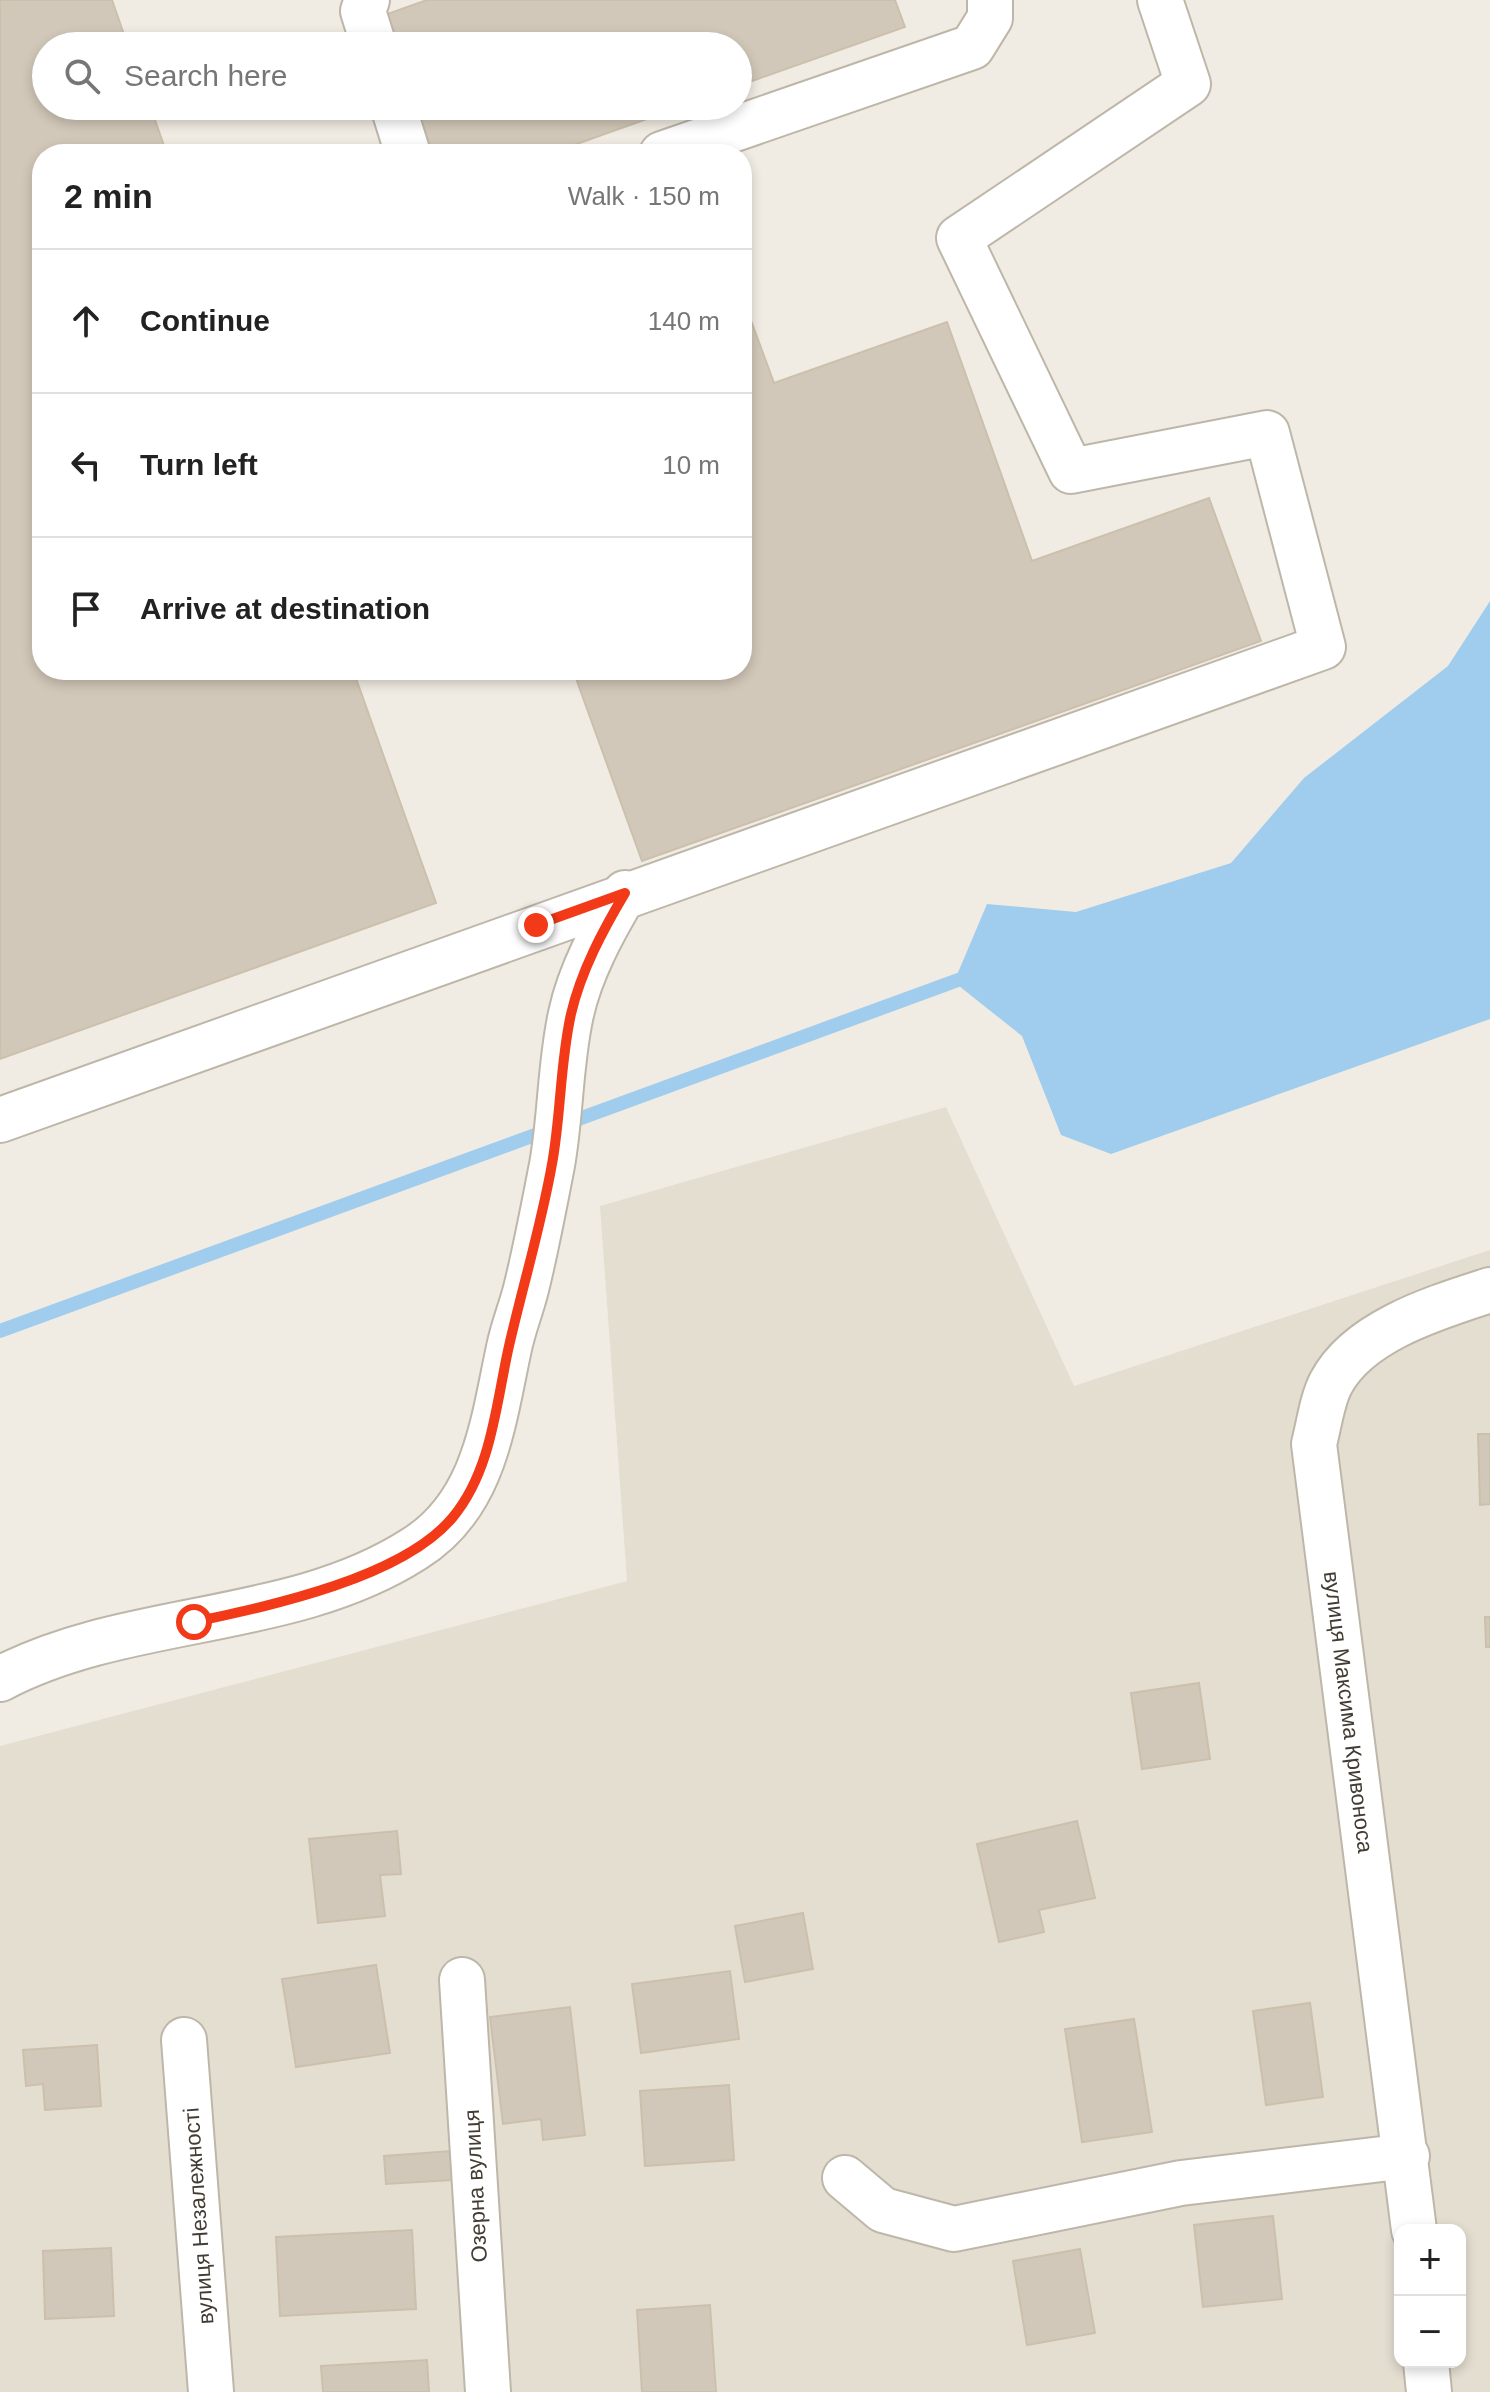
<!DOCTYPE html>
<html lang="en">
<head>
<meta charset="utf-8">
<style>
	body { margin:0; font-family:Helvetica,sans-serif; background:#f6f6f6; color:#222 }
	.controls { position:absolute; right:24px; bottom:24px; display:grid; overflow:hidden; border-radius:16px; box-shadow:0 4px 12px #0003 }
	.controls button { width:72px; height:72px; display:grid; place-items:center; padding:0; border:0; border-bottom:2px solid #e0e0e0; background:#fff; color:#222; font:40px sans-serif }
	.stop { position:absolute; width:24px; height:24px; margin:-18px; border:6px solid #f23918; border-radius:50%; background:#fff }
	.stop.end { background:#f23918; border-color:#fff; box-shadow:0 2px 8px #0008 }
	.list { margin:0; padding:0; list-style:none }
	h2 { display:flex; justify-content:space-between; align-items:center; height:104px; margin:0; padding:0 32px; font-size:34px }
	h2 small { font-size:26px; font-weight:400; color:#767676 }
	.list li { display:grid; grid-template-columns:52px 1fr auto; gap:24px; align-items:center; box-sizing:border-box; height:144px; padding:0 32px; border-top:2px solid #e0e0e0 }
	.list b { display:block; font-size:30px; white-space:nowrap }
	.list em { font-size:26px; font-style:normal; color:#767676 }
	.icon { flex:none; width:44px; height:44px; fill:none; stroke:currentColor; stroke-width:2; stroke-linecap:round; stroke-linejoin:round }
	.map { position:relative; flex:none; width:1490px; height:2392px; overflow:hidden }
	.search { position:absolute; background:#fff; box-shadow:0 4px 12px #0003; left:32px; top:32px; width:720px; height:88px; display:flex; align-items:center; gap:20px; box-sizing:border-box; padding:0 28px; border-radius:44px; color:#767676; font-size:30px }
	.panel { position:absolute; background:#fff; box-shadow:0 4px 12px #0003; left:32px; top:144px; width:720px; height:536px; border-radius:32px }
	.map>svg:first-child { display:block }
	.residential { fill:#e4ded1; fill-rule:evenodd }
	.water { fill:#a0cded }
	.lines { fill:none; stroke-linecap:round; stroke-linejoin:round }
	.stream { stroke:#a0cded; stroke-width:14 }
	.building { fill:#d2c8b9; stroke:#ccc0ac; stroke-width:2 }
	.minor-casing { stroke:#beb7a9; stroke-width:48 }
	.minor { stroke:#fff; stroke-width:44 }
	.route { stroke:#f23918; stroke-width:10 }
	.labels { text-anchor:middle; stroke-width:6; stroke-linejoin:round; paint-order:stroke }
	.street-label { font-size:22px; fill:#423c33; stroke:#fff }
</style>
</head>
<body>
<div class="map">
<svg width="1490" height="2392" viewBox="0 0 1490 2392">
	<rect width="100%" height="100%" fill="#f1ece3"/>
	<path class="residential" d="M946,1107L1074,1386L1490,1250V2392H0V1746L627,1581L600,1206ZM1400,2230H1460V2362H1400Z"/>
	<path class="water" d="M1490,601V1019L1111,1154L1061,1135L1022,1036L954,982L987,904L1076,912L1231,863L1304,778L1448,666Z"/>
	<g class="lines">
		<path class="stream" d="M0,1331L969,976"/>
	</g>
	<path class="building" d="M0,0H112L128,46H46V106H150L167,154H42V670H353L436,903L0,1059Z
		M427,0H895L905,27L738,86V46H382L373,19Z
		M404,106H683L549,154H421Z
		M749,315L774,383L947,322L1032,561L1209,498L1261,641L642,861L573,670H742V317Z
		M1478,1434H1490V1504L1480,1505Z
		M1485,1617H1490V1647H1486Z
		M1199,1683L1210,1759L1142,1769L1131,1693Z
		M1077,1821L1095,1898L1039,1910L1044,1932L999,1942L977,1844Z
		M397,1831L401,1874L380,1875L385,1916L318,1923L309,1839Z
		M803,1913L813,1969L745,1982L735,1926Z
		M376,1965L390,2053L296,2067L282,1979Z
		M730,1971L739,2039L641,2053L632,1984Z
		M1310,2003L1323,2097L1266,2105L1253,2011Z
		M570,2007L585,2135L543,2140L541,2119L503,2124L490,2017Z
		M1134,2019L1152,2132L1082,2142L1065,2029Z
		M97,2045L101,2106L45,2110L43,2084L26,2086L23,2050Z
		M729,2085L734,2160L645,2166L640,2091Z
		M451,2151L452,2180L386,2184L384,2156Z
		M1273,2216L1282,2299L1203,2307L1194,2225Z
		M412,2230L416,2309L280,2316L276,2237Z
		M111,2248L114,2316L45,2319L43,2251Z
		M1080,2249L1095,2333L1027,2345L1013,2261Z
		M710,2305L716,2392H642L637,2310Z
		M427,2360L429,2392H323L321,2366Z"/>
	<g class="lines">
		<defs>
			<path id="minor" d="M367,0L363,11L374,46
				M393,106L408,154
				M662,154L972,47L990,18V0
				M0,1120L1323,647L1267,433L1071,471L959,238L1188,84L1160,0
				M0,1679C127,1612 291,1628 414,1549C485,1505 493,1422 509,1348C513,1328 521,1309 526,1289C536,1249 544,1206 552,1165C561,1115 560,1063 571,1014C580,972 603,930 625,893
				M462,1980L488,2392
				M184,2040L211,2392
				M845,2178L883,2210L954,2229L1181,2183L1407,2156
				M1414,2230L1314,1444C1319,1425 1322,1400 1331,1383C1359,1330 1438,1307 1490,1290
				M1426,2362L1429,2392"/>
		</defs>
		<use href="#minor" class="minor-casing"/>
		<use href="#minor" class="minor"/>
	</g>
	<g class="lines">
		<path class="route" d="M194,1622C269,1606 403,1578 453,1517C492,1470 496,1403 509,1346C523,1285 541,1226 552,1164C561,1115 560,1063 571,1014C581,971 603,930 625,893L536,925"/>
	</g>
	<g class="labels">
		<g class="street-label">
			<text transform="translate(1349 1712) rotate(83)" y="8">вулиця Максима Кривоноса</text>
			<text transform="translate(475 2186) rotate(-93)" y="8">Озерна вулиця</text>
			<text transform="translate(198 2216) rotate(-94)" y="8">вулиця Незалежності</text>
		</g>
	</g>
</svg>
<div class="controls">
<button>+</button>
<button>−</button>
</div>
<div class="stop" style="left:194px;top:1622px"></div>
<div class="stop end" style="left:536px;top:925px"></div>
<div class="search"><svg class="icon" aria-label="search" viewBox="0 0 24 24"><circle cx="10" cy="10" r="6"/><path d="M15 15l6 6"/></svg>Search here</div>
<section class="panel">
<h2>2 min<small>Walk · 150 m</small></h2>
<ul class="list">
<li><svg class="icon" aria-label="ahead" viewBox="0 0 24 24"><path d="M12 20V5M6 11l6-6 6 6"/></svg><div><b>Continue</b></div><em>140 m</em></li>
<li><svg class="icon" aria-label="left" viewBox="0 0 24 24"><path d="M17 20v-9H6M10 6l-5 5 5 5"/></svg><div><b>Turn left</b></div><em>10 m</em></li>
<li><svg class="icon" aria-label="arrive" viewBox="0 0 24 24"><path d="M6 21V4h12l-3 4 3 4H6"/></svg><div><b>Arrive at destination</b></div></li>
</ul>
</section>
</div>
</body>
</html>
